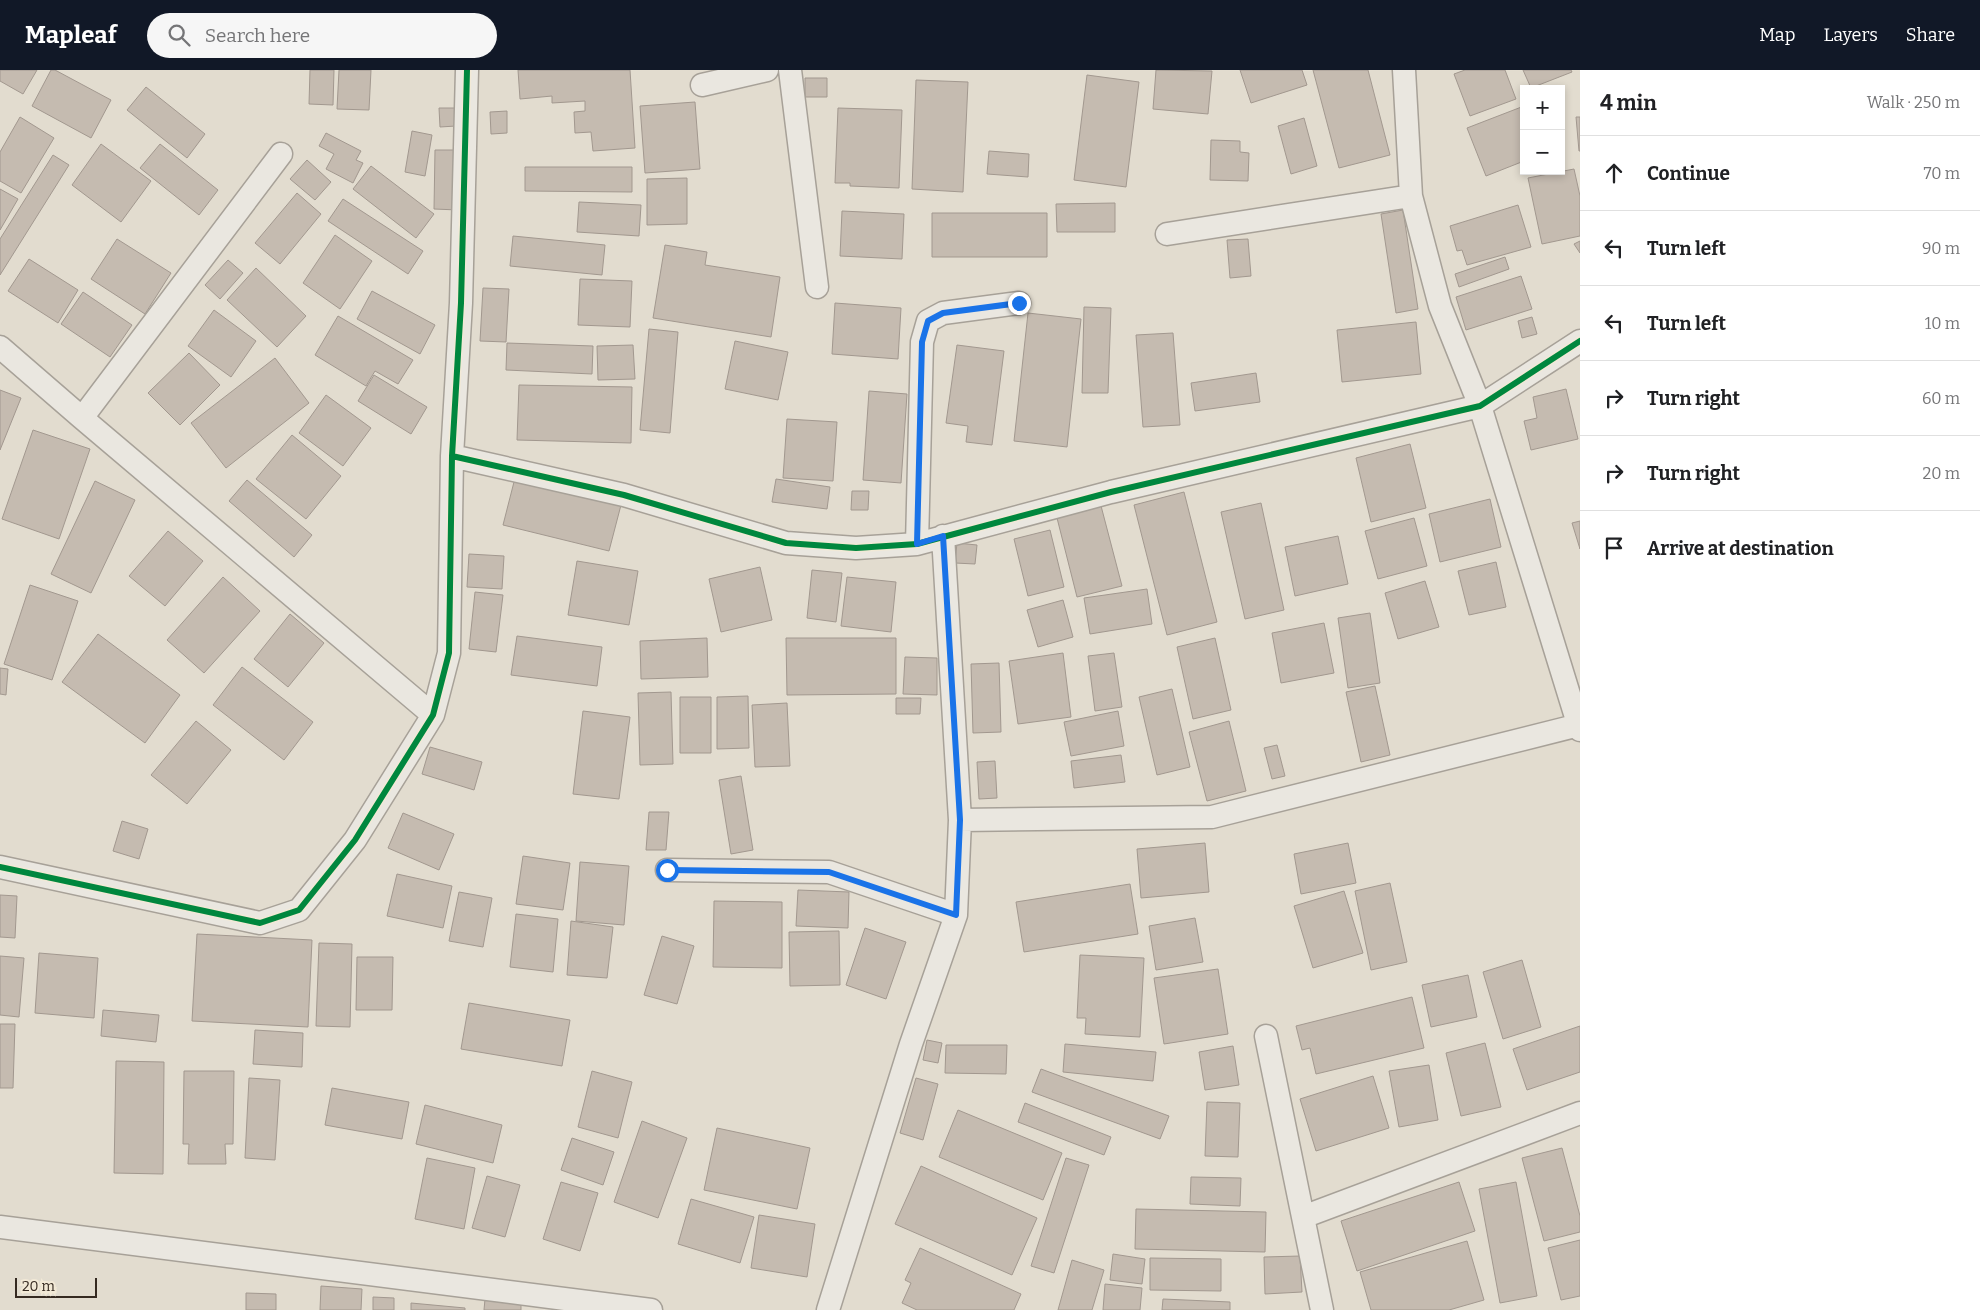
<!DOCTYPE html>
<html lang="en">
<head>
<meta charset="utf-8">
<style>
	body { margin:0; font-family:Bitter,serif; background:#f6f6f6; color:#202124 }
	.controls { position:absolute; right:15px; top:15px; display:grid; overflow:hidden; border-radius:0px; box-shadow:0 2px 8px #0003 }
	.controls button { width:45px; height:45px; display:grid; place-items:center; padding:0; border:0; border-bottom:1px solid #e0e0e0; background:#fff; color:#202124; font:25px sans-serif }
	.scale { position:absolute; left:15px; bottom:12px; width:82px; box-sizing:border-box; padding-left:5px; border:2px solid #352a21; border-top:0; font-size:14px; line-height:18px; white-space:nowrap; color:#352a21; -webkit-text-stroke:4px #f2e9d6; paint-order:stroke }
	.stop { position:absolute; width:15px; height:15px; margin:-11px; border:4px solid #1a73e8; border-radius:50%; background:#fff }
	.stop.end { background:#1a73e8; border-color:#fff; box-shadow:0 1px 5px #0008 }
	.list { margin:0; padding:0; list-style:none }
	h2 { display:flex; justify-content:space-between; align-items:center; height:65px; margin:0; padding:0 20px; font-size:21px }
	h2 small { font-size:16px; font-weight:400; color:#757577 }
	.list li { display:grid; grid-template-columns:32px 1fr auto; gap:15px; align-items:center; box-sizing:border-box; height:75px; padding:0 20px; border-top:1px solid #e0e0e0 }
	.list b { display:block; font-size:19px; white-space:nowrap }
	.list em { font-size:16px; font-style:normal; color:#757577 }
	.icon { flex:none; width:28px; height:28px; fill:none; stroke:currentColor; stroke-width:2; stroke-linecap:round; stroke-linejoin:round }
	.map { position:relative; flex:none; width:1580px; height:1240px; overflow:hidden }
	header { display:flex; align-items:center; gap:30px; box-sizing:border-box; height:70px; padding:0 25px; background:#111827; color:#fff }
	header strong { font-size:24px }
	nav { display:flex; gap:28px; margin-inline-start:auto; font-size:18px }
	.search { width:350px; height:45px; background:#f6f6f6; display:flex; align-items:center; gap:12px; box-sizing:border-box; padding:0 18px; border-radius:28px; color:#757577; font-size:19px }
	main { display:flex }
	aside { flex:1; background:#fff }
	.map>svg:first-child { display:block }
	.building { fill:#c5bbb0; stroke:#a2988f }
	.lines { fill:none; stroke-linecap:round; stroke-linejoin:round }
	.street-casing { stroke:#a7a198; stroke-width:25 }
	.street { stroke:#eae7e0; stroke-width:22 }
	.cycleway-casing { stroke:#f2e9d6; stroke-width:9 }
	.cycleway { stroke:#00873e; stroke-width:6 }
	.route { stroke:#1a73e8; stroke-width:6 }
</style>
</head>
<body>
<header>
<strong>Mapleaf</strong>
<div class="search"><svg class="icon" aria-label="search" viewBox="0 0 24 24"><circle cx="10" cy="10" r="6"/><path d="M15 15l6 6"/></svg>Search here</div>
<nav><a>Map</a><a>Layers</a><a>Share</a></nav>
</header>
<main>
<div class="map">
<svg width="1580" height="1240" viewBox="0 0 1580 1240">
	<rect width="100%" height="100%" fill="#e2dccf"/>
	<path class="building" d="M0,0H37L23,24L0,11Z
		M51,0H55L111,30L91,68L32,36Z
		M310,0H334L333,35L309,34Z
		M339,0H371L369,40L337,39Z
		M518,0H630L635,78L593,81L591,62L575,63L574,42L585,41V31L552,33V26L520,29Z
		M1156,0L1212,1L1208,44L1153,39Z
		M1240,0H1302L1307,15L1251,33Z
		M1313,0H1368L1390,85L1339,98Z
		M1465,0H1505L1516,29L1470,46L1454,4Z
		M1523,0H1571L1572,2L1531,18Z
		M1087,5L1139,12L1126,117L1074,110Z
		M805,8H827V27H805Z
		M916,10L968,12L963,122L912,119Z
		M146,17L205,64L187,88L127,40Z
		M695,32L700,99L645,103L640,36Z
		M1524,36V91L1486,106L1467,58Z
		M439,38H455L456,56L440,57Z
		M838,38L902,40L899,118L850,116V113H835Z
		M507,41V63L491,64L490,42Z
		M20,47L54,68L21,123L0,111V82Z
		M1576,47H1580V81H1579Z
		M1304,48L1317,96L1291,104L1278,56Z
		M412,61L432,65L425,106L405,102Z
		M326,63L361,81L356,90L363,93L353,113L326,99L334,84L319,76Z
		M1211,70L1240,71V82L1249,83L1248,111L1210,110Z
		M101,74L151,111L121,152L72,115Z
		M160,74L218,120L199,145L140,98Z
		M435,80H459L458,140L434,139Z
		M989,81L1029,84L1028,107L987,104Z
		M53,85L69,95L0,205V169Z
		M307,90L331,112L315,130L290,109Z
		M371,96L434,144L416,168L353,119Z
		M525,97H632V122L525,121Z
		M1574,99L1580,126V166L1542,174L1528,108Z
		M687,108V154L647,155V109Z
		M0,119L18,129L0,160Z
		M297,123L321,144L280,194L255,173Z
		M343,129L423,181L408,204L328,151Z
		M579,132L641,135L639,166L577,162Z
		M1115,133V162H1057L1056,134Z
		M1518,135L1531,177L1467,195L1462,180L1457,181L1450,156Z
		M1403,140L1418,239L1396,243L1381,144Z
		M842,141L904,144L902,189L840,186Z
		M932,143H1047V187H932Z
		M335,165L372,191L340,239L303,213Z
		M513,166L605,175L602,205L510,196Z
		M117,169L171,203L145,244L91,209Z
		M1248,169L1251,206L1230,208L1227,170Z
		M1580,171V183L1574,174Z
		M665,175L707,182L705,195L780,207L771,267L653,248Z
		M1505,187L1509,199L1459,217L1455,204Z
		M29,189L78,220L58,253L8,221Z
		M228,190L243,203L220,229L205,215Z
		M256,198L306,246L277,277L227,230Z
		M1521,206L1532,239L1466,260L1456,227Z
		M580,209L632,211L630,257L578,255Z
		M483,218L509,219L506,272L480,271Z
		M372,221L435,255L420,284L357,249Z
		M83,222L132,255L110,287L61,254Z
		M835,233L901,238L898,289L832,284Z
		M1084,237L1111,238L1108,323H1082Z
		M214,240L256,271L231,307L188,276Z
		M1028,243L1081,249L1067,377L1014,371Z
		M338,246L413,290L398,314L375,301L366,316L315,285Z
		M1532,247L1537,264L1522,268L1518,251Z
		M1416,252L1421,304L1342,312L1337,260Z
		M649,259L678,262L670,363L640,360Z
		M1173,263L1180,355L1143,357L1136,265Z
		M735,271L788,282L778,330L725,319Z
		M507,273L593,276L592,304L506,300Z
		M633,275L635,309L598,310L597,276Z
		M957,275L1004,281L992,375L966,372L968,356L946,353Z
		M189,283L220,315L180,355L148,323Z
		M275,288L309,333L226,398L191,353Z
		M1256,303L1260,332L1195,341L1191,313Z
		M374,305L427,337L411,364L358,331Z
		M519,315L632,317L631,373L517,370Z
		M1566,319L1578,369L1531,380L1524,351L1537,348L1533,327Z
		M0,320L21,328L0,380Z
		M869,321L907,324L901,413L863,410Z
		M326,325L371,358L343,396L299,363Z
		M787,349L837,352L833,411L783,408Z
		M33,360L90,379L59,469L2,449Z
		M292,365L341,406L306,449L256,409Z
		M1410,374L1426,438L1371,452L1356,388Z
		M515,408L621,435L609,481L503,455Z
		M776,409L830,417L827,439L772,432Z
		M247,410L312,465L294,487L229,431Z
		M95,411L135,430L91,523L51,504Z
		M852,421H869L868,440H851Z
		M1184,422L1217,552L1167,565L1134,435Z
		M1490,429L1501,477L1440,492L1429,444Z
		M1100,432L1122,516L1077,527L1056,444Z
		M1261,433L1284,540L1245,549L1221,442Z
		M1414,448L1427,496L1378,509L1365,461Z
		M1580,451V479L1572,453Z
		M1050,460L1064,517L1028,526L1014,469Z
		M168,461L203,491L165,536L129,506Z
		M1338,466L1348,514L1295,526L1285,477Z
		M957,473L977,475L975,494L955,493Z
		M469,484L504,486L502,519L467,517Z
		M577,491L638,501L629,555L568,545Z
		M1496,492L1506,537L1469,545L1458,501Z
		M760,497L772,550L721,562L709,509Z
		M812,500L842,503L836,552L807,548Z
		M223,507L260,541L204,603L167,570Z
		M847,507L896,512L891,562L841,556Z
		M1425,511L1439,557L1398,569L1385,523Z
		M30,515L78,531L52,610L4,594Z
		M1147,519L1152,554L1090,564L1084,528Z
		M475,522L503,525L496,582L469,579Z
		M1063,530L1073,567L1038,577L1027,540Z
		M1370,543L1380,613L1348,618L1338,548Z
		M290,544L324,573L288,617L254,589Z
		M1324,553L1334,603L1281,613L1272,563Z
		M98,564L180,625L145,673L62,612Z
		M517,566L602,577L597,616L511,605Z
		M707,568L708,607L641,609L640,571Z
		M786,568H896V624L787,625Z
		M1215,568L1231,640L1193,649L1177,577Z
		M1063,583L1071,647L1018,654L1009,591Z
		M1114,583L1122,637L1095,641L1088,586Z
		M905,587L937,588V625L903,624Z
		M999,593L1001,662L973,663L971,594Z
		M242,597L313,652L284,690L213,635Z
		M0,598L8,599L6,625L0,624Z
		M1375,616L1390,685L1361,692L1346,622Z
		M1172,619L1190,697L1157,705L1139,627Z
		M671,622L673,694L640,695L638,623Z
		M748,626L749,678L717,679V627Z
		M680,627H711V683H680Z
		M896,628H921L920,644H896Z
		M787,633L790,696L755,697L752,635Z
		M583,641L630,647L619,729L573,724Z
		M1118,641L1124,676L1071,686L1064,652Z
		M196,651L231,680L187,734L151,705Z
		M1229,651L1246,721L1207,731L1189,662Z
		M1277,675L1285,706L1272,709L1264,678Z
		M430,677L482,692L474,720L422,704Z
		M1121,685L1125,712L1074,718L1071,691Z
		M995,691L997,728L979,729L977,692Z
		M741,706L753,780L731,784L719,710Z
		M649,742H669L666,780H646Z
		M403,743L454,764L439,800L388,778Z
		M122,751L148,759L139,789L113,781Z
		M1205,773L1209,822L1141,828L1137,779Z
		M1348,773L1356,813L1301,824L1294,784Z
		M523,786L570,793L563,840L516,834Z
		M580,792L629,796L624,855L576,851Z
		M397,804L452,816L443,858L387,846Z
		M1390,813L1407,892L1371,900L1355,821Z
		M1130,814L1138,864L1024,882L1016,832Z
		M798,820L849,822L848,858L796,856Z
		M1344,821L1363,883L1313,898L1294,836Z
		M459,822L492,828L483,877L449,871Z
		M0,825L17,826L15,868L0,867Z
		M714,831L782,832V898L713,897Z
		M516,844L558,849L553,902L510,897Z
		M1195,848L1203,892L1156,900L1149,856Z
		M571,851L613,857L607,908L567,905Z
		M865,858L906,872L886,929L846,915Z
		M839,861L840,915L790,916L789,862Z
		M197,864L312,870L308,957L192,951Z
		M662,866L694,876L677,934L644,925Z
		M319,873L352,874L350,957L316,956Z
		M39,883L98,888L94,948L35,943Z
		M1080,885L1144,888L1140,967L1085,964L1086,948H1077Z
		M0,886L24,888L19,947L0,945Z
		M357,887H393L392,940H356Z
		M1522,890L1541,957L1503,969L1483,902Z
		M1218,899L1228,964L1164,974L1154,908Z
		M1468,905L1477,947L1431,957L1422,915Z
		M1412,927L1424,978L1316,1004L1310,978L1302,980L1296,956Z
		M469,933L570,950L562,996L461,979Z
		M103,940L159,945L156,972L101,966Z
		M0,954H15L13,1018H0Z
		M1580,956V1002L1527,1020L1513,979Z
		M255,960L303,963L302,997L253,994Z
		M927,970L942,973L938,993L923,990Z
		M1485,973L1501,1037L1461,1046L1446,983Z
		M1065,974L1156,982L1153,1011L1063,1002Z
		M946,975H1007L1006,1004L945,1003Z
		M1233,976L1239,1015L1205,1020L1199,982Z
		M116,991L164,992L163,1104L114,1103Z
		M1429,995L1438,1050L1399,1057L1389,1001Z
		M1041,999L1169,1046L1160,1069L1032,1022Z
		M184,1001H234L233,1074H225L226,1094H188L189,1074H183Z
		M592,1001L632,1012L618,1068L578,1057Z
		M1373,1006L1389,1058L1316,1081L1300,1029Z
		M249,1008L280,1010L275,1090L245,1088Z
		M916,1008L938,1014L923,1070L900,1063Z
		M332,1018L409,1032L402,1069L325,1055Z
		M1207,1032L1240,1033L1238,1087L1205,1086Z
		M1025,1033L1111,1067L1104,1085L1018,1052Z
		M425,1035L502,1055L493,1093L416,1074Z
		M958,1040L1062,1083L1043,1130L939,1087Z
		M642,1051L687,1068L658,1148L614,1132Z
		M717,1058L810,1078L797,1139L704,1120Z
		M572,1068L614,1082L603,1115L561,1100Z
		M1562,1078L1580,1146V1162L1544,1171L1522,1088Z
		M427,1088L475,1098L464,1159L415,1149Z
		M1066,1088L1089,1095L1054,1203L1031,1196Z
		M921,1096L1037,1148L1012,1205L895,1154Z
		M487,1106L520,1115L505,1167L472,1158Z
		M1191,1107L1241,1108L1240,1136L1190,1134Z
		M561,1112L598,1123L580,1181L543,1169Z
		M1459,1112L1475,1161L1357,1201L1341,1151Z
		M1516,1112L1537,1226L1500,1233L1479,1119Z
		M691,1129L754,1147L740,1193L678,1174Z
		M1136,1139L1266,1142L1265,1182L1135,1179Z
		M759,1145L815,1154L807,1207L751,1198Z
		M1580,1170V1226L1561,1230L1548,1178Z
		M1467,1171L1484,1230L1449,1240H1371L1360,1202Z
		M920,1178L1021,1224L1014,1240H917L902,1233L911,1213L905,1210Z
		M1113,1184L1145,1189L1142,1214L1110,1210Z
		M1300,1186L1302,1222L1265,1224L1264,1187Z
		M1150,1188L1221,1189V1221L1150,1220Z
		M1072,1190L1104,1200L1092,1240H1058Z
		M1105,1214L1142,1218L1140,1240H1103Z
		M321,1216L362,1219L361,1240H320Z
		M246,1223L276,1224V1240H246Z
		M373,1227L394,1228V1240H373Z
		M485,1229L521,1233V1240H484Z
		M1163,1229L1230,1232V1240H1162Z
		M411,1233L465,1238V1240H411Z"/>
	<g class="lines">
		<defs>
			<path id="street" d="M790,0L817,217
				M1404,0L1411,126L1440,236L1480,336L1580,660
				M702,15L767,0
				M1167,164L1411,126
				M0,277L82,348L433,645
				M82,348L281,84
				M452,386L624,425L786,473L856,478L917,474L1111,422L1480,336L1580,271
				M917,474L922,272L928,251L943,243L1019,233
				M960,750L1212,747L1579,655
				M0,797L260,853L299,840L355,770L433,645L449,583L452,386L461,233L467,0
				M667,800L829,802L956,845
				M1266,966L1322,1240
				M1303,1147L1580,1043
				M0,1157L651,1240
				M828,1240L911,974L956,845L960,750L943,466"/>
		</defs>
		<use href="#street" class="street-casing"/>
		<use href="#street" class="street"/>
		<defs>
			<path id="cycleway" d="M452,386L624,425L786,473L856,478L917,474L1111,422L1480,336L1580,271
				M0,797L260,853L299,840L355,770L433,645L449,583L452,386L461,233L467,0"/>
		</defs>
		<use href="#cycleway" class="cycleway-casing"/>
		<use href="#cycleway" class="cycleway"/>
	</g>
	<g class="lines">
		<path class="route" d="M667,800L829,802L956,845L960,750L943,466L917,474L922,272L928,251L943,243L1019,233"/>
	</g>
</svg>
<div class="controls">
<button>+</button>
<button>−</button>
</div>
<div class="scale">20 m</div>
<div class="stop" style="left:667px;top:800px"></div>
<div class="stop end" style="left:1019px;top:233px"></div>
</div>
<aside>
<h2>4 min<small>Walk · 250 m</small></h2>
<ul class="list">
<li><svg class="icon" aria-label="ahead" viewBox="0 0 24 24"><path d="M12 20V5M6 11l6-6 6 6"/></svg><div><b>Continue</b></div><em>70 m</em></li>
<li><svg class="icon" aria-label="left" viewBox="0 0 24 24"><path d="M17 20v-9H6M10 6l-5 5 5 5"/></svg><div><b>Turn left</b></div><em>90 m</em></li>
<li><svg class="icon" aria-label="left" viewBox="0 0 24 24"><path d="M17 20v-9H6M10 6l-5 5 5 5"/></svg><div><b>Turn left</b></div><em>10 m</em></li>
<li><svg class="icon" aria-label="right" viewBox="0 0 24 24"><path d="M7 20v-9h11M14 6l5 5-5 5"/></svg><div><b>Turn right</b></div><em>60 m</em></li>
<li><svg class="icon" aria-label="right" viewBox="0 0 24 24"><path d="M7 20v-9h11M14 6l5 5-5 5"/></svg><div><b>Turn right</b></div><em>20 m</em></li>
<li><svg class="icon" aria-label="arrive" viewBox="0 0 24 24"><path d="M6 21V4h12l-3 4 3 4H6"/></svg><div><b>Arrive at destination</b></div></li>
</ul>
</aside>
</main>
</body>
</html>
